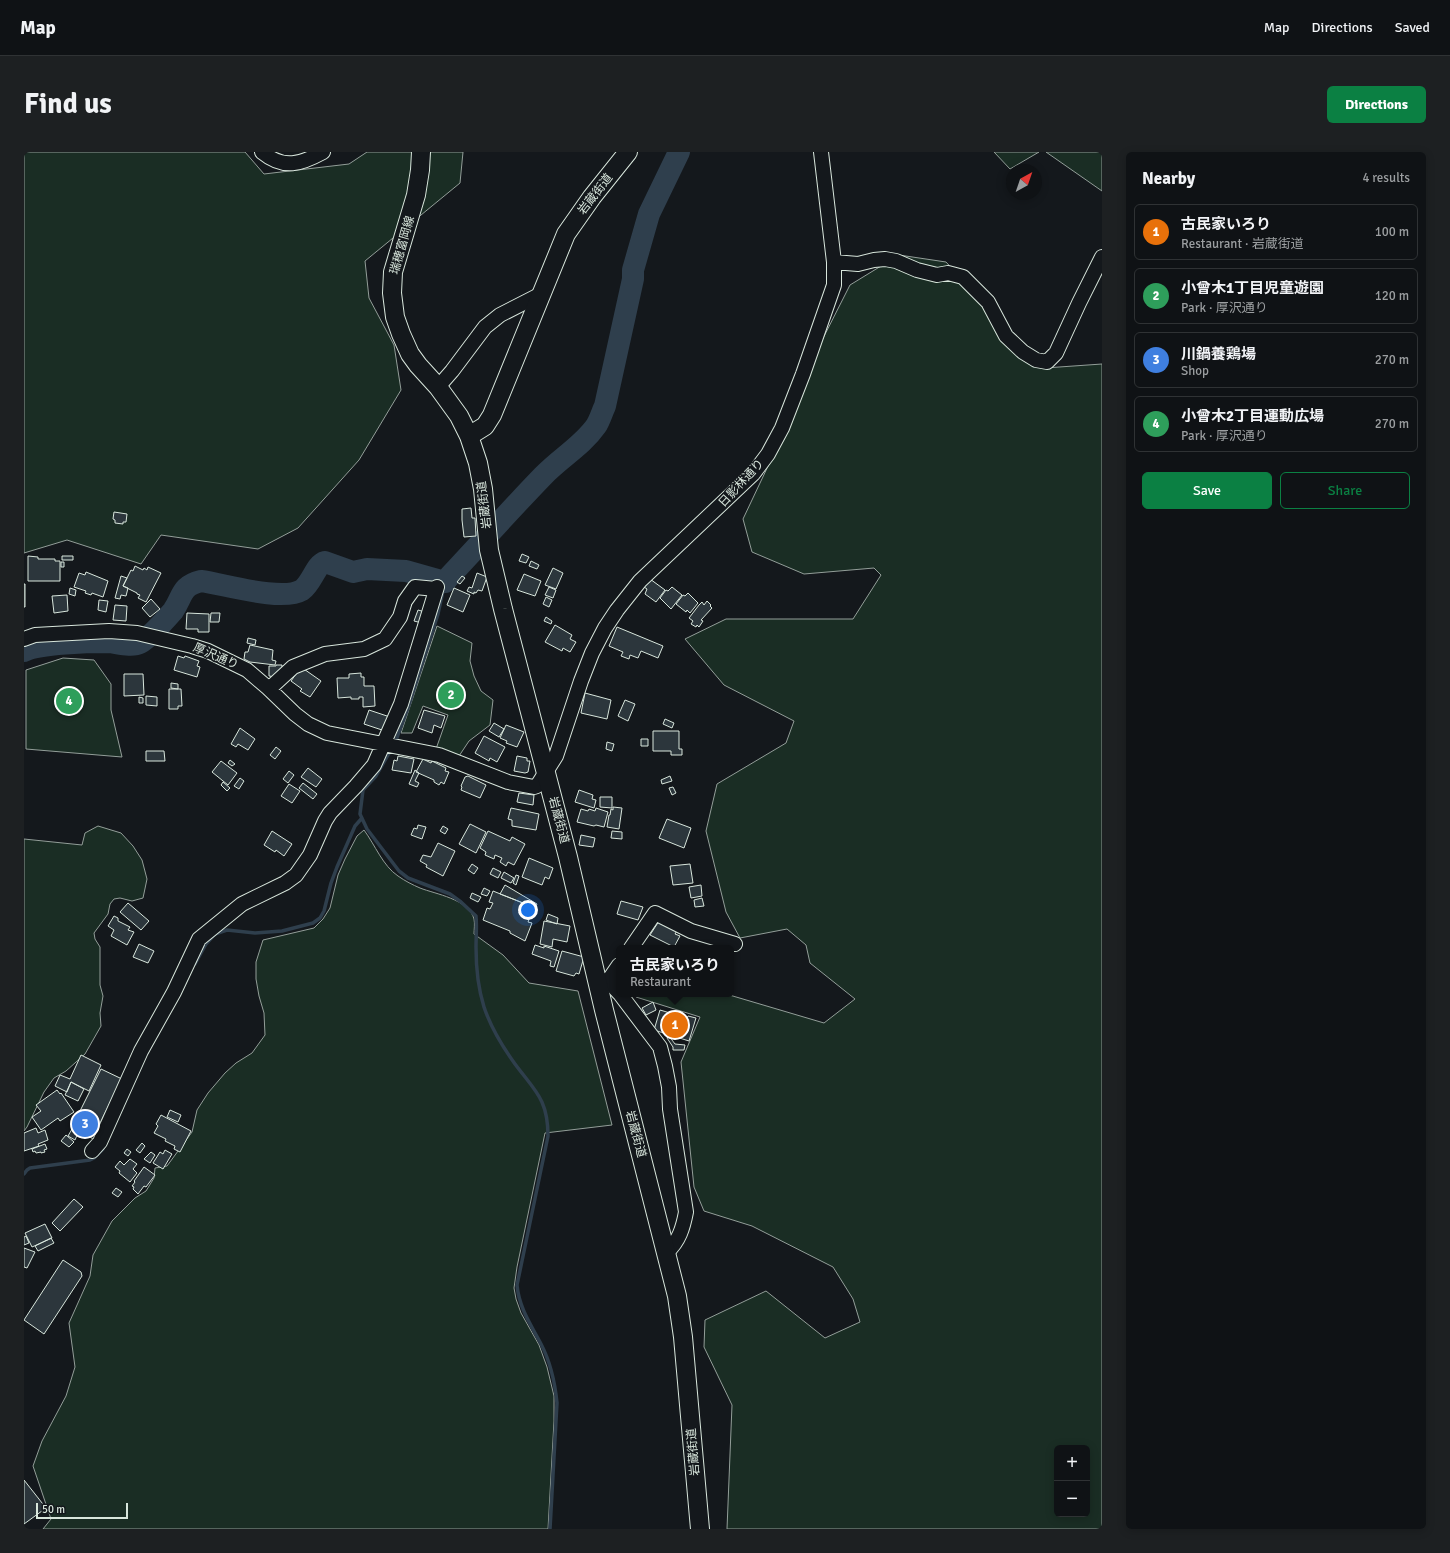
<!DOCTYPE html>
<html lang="en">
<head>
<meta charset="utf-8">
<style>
	body { margin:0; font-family:Signika,"Noto Sans JP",sans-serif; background:#1d2022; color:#f1f3f6 }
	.controls { position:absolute; right:12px; bottom:12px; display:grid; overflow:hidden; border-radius:6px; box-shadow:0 2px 10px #0003 }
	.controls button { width:36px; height:36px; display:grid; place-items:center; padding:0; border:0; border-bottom:1px solid #2f3234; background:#0f1215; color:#f1f3f6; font:20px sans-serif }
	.compass { position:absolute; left:982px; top:12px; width:36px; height:36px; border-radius:50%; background:#0f1215; box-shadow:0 2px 10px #0003; rotate:40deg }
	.scale { position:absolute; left:12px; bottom:10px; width:92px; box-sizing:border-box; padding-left:4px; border:2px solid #d8e6dc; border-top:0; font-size:11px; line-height:14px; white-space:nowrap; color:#d8e6dc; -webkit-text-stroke:3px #14181c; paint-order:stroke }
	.you { position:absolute; left:504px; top:758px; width:14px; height:14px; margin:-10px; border:3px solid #fff; border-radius:50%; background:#1a73e8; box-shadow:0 0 0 6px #1a73e833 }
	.badge { display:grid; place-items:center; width:26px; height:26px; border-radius:50%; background:#0b8043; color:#fff; font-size:13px; font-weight:700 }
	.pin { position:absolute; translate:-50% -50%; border:2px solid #fff; box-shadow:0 1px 4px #0006 }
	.popup { position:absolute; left:592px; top:793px; width:118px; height:52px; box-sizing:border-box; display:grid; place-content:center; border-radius:6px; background:#0f1215; filter:drop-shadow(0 1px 3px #0005); font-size:13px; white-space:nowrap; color:#9b9ea0 }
	.popup b { font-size:15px; color:#f1f3f6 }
	.popup::after { content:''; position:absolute; left:50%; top:100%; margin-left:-8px; border:8px solid transparent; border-top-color:#0f1215 }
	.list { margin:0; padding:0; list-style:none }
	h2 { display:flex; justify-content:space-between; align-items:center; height:52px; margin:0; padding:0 16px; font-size:17px }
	h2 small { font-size:13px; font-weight:400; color:#9b9ea0 }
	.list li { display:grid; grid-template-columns:26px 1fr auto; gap:12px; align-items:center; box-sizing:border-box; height:56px; margin:0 8px 8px; padding:0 8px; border:1px solid #2f3234; border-radius:6px }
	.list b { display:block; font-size:15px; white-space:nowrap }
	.list p { margin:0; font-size:13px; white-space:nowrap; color:#9b9ea0 }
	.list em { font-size:13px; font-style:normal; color:#9b9ea0 }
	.actions { display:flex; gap:8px; padding:12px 16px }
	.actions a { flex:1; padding:9px 0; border:1px solid #0b8043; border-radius:6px; text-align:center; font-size:14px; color:#0b8043 }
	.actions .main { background:#0b8043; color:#fff }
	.map { position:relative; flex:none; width:1078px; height:1377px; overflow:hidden; border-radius:6px }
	header { display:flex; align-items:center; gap:24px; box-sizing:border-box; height:56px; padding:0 20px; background:#0f1215; border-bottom:1px solid #2f3234 }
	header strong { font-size:19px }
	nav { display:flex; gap:22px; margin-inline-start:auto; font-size:14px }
	.intro { display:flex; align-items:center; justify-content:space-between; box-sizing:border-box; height:96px; padding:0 24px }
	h1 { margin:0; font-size:28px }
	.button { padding:10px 18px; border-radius:6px; background:#0b8043; color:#fff; font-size:14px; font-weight:700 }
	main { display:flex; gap:24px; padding:0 24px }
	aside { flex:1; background:#0f1215; border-radius:6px; box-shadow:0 2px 10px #0003 }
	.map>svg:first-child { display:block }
	.green { fill:#1a2d24; stroke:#939e99; fill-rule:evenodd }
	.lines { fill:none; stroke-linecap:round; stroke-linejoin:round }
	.stream { stroke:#2f3f4d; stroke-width:3.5 }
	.river { stroke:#2f3f4d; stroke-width:22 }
	.building { fill:#2c363c; stroke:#d8e6dc }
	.minor-casing { stroke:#d8e6dc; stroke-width:16 }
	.major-casing { stroke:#d8e6dc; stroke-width:20 }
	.minor { stroke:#14181c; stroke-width:14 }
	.major { stroke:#14181c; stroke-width:18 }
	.labels { text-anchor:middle; stroke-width:3; stroke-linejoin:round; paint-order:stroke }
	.street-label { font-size:12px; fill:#d8e6dc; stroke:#14181c }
</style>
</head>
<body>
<header>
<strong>Map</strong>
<nav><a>Map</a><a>Directions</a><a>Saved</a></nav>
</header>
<div class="intro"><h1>Find us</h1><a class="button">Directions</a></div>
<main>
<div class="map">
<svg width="1078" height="1377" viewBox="0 0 1078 1377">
	<rect width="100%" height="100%" fill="#14181c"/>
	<path class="green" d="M0,0H221L240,22L325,12L343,0H439L436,31L341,109L345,146L370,193L377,238L335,308L274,376L234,397L137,383L117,412L43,388L0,401Z
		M970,0H1015L986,17Z
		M1022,0H1078V39Z
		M875,103L922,110L1021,216L1078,212V1377H703L708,1253L680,1195L681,1168L742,1139L801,1186L836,1170L829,1147L809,1115L728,1074L680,1059L670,1035L657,910L676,865L612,845V842H702L800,871L831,847L786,811L782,793L763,777L716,786L702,760L682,679L693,632L762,591L770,569L700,533L661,487L702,467H829L857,423L850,416L780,422L728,400L719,367L745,312L788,208L826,133ZM1033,1296H1063V1362H1033Z
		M413,474L448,491L446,509L450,524L457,539L469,548L466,573L445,589L435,604L412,597L424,563L399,554L388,581H377Z
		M39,506L70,508L87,532V558L98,605L2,597V518Z
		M74,674L97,681L109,694L118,708L123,727L119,746L108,749L96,746L90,747L86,752L84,762L70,781L71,787L76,795V833L79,844L76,861L77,874L61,902L42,919L30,926L20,940L3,975L0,979V687L58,693L61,681Z
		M340,678C351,693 359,714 374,724C381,729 389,733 396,736C411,742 445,747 450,767C451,772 450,778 450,782L479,803L505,831L554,839L588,973L521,981L493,1115L490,1136L492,1147L497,1161L515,1193L523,1215L530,1244V1269L524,1377H19L27,1367L9,1314L18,1289L42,1244L51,1215L45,1171L66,1124L69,1103L88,1069L111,1046L122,1039L130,1026L131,1016L143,1014L168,980L173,958L184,941L201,921L212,911L228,901L241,883L240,861L235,844L232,827V810L239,788L290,776L299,767L306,756L314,723L321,707L333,684Z"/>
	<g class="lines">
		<path class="stream" d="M371,591L384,556L414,462L421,430
			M368,596L352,624L339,638L336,662L343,677L375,719L384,726L426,742L437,750L452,764C453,774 452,784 452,795C452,815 454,836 460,855C467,876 478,894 491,912C511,939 524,947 524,984L493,1133C495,1156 507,1173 517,1192C527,1211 531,1231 533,1251L526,1377
			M171,812L182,792L191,782L203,778L231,781L258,779L289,771L296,766L300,759L307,731L313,715L331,674L338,666
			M0,1022L3,1018L6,1016L66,1008L70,1006L79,997"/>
		<path class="river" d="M0,499C15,491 67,490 85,490C94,491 108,495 116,491C125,486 142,467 149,459C159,445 156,434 177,429C200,432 258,450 278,438C288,431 292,412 301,410L329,420L343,417L382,419L421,430L424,426C456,392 487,357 519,324C536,306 558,294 572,274C576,268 578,260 581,254L609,127V118L625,62L655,0"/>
	</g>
	<path class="building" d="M447,356L448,366H451L452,384L440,385L438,368V357Z
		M90,360L103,362L102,370H99V372L91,371V368L89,367Z
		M498,402L505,405L502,411L495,409Z
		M4,404L14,405V407H31V409H36V429H4Z
		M38,404H49V408H38Z
		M507,409L515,413L513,417L505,414Z
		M37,410H40V415H37Z
		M111,414L119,418L120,416L123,418L124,415L137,421L122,450L114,446L116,443L113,442V441L99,434L107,418L109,419Z
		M529,416L539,421L532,437L521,433Z
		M62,420L84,429L79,445L68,441L67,443L61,441L62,439L50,435L55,421L61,423Z
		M453,421L463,425L458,439L454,438L452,441L450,440V442L443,439L445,435L448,436Z
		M500,422L517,429L511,444L493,438Z
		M97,424L103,426L99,434L104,436L102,444L97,443L96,447L91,446Z
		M438,424L441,426L436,432L433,430Z
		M626,427L641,438L632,450L621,442L623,437L620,435Z
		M0,432H1V455H0Z
		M525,435L532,438L529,446L521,443Z
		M648,435L658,443L647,457L636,446L642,438L644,439Z
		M46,436L52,438L51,444L45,442Z
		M430,436L446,443L439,460L423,453Z
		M664,441L674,451L666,461L663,458L662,460L652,452L659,443L661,444Z
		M43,443L44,459L30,461L28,444Z
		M522,445L528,448L525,455L519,452Z
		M127,447L136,457L126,465L118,456Z
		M75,448L84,449L82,460L74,458Z
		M683,449L687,453L686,454L688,456L677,468L679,469L675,475L673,473L672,475L667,472L669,469L665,466L675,453L678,450L680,453Z
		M91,453L103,454L102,469L89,468Z
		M394,458L401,460L398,471L390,469Z
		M163,461L185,462V480H174V477H162Z
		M187,461H196L195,470H186Z
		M522,465L528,469L527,472L520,469Z
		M531,473L548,483L546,487L552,490L546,500L539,496L538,499L521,490Z
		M593,475L639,494L634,506L617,499L614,506L606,503L605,507L597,504L599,500L585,494Z
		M224,486L232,488L231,493L223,491Z
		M226,493L249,498L248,508L252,509L251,513L226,510L220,507L221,500H224Z
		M154,504L160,506L161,504L175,509L173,514L176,515L173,525L150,518Z
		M252,513H258V519L251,525L245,524V514H252Z
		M277,515L297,529L286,545L276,539L278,537L267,529Z
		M337,521V525H340V534H350L351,554L339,555V545H335V547H327V545L314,546L313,526H325V522Z
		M100,522H119L120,543L100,544Z
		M147,531L154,532V537L147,536Z
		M145,537H157L158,554H154V557H145Z
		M561,541L587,548L583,567L557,561Z
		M122,544L133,545V554L122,553Z
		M115,545L119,546V551H115Z
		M601,548L611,552L604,569L594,564Z
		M345,558L366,565L361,579L340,572Z
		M400,558L421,564L417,576L410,573L408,581L394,576Z
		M641,567L650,571L648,576L639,572Z
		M470,571L480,577L475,585L465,579Z
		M482,573L500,580L493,595L482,591L483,589L476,586Z
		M216,576L231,587L224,598L214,592L212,595L207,592Z
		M629,579H655V597H658V603H647V599H629Z
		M460,584L481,595L473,610L466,606L465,609L451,601Z
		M617,587H624V594H617Z
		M583,590L590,592L588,599L582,597Z
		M252,595L257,599L251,607L246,603Z
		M122,599H140L141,609H122Z
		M374,604L390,607L387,621L368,618L370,608L373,609Z
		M493,604L503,606V609H506L504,620L501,621L490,619Z
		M399,607L407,611L408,609L422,616L421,619L425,620L420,632L417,630L415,633L410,630V628L392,620Z
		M206,608L211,612L208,614L204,611Z
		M197,609L213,621L204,633L188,620Z
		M284,616L298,627L292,635L277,625Z
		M391,618L395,621L391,629L395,631L393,635L385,632Z
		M265,619L270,623L264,631L259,627Z
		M444,624L462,633L456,646L437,638L438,635L437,634L441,625Z
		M646,624L648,629L638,632L637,628Z
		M216,626L220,629L215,637L210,634Z
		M199,630L206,636L203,639L197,633Z
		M279,631L293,642L289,647L275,636Z
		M265,632L276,639L268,651L257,644Z
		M649,635L652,641L648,643L645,636Z
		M555,638L569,643L568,647L572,648L570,656L551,650Z
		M495,641L510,643L509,653L493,650Z
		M576,645H588V656L576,655Z
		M589,655L598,656L595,677L583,675L585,663H586L587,657L589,658Z
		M487,656L515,662L512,678L488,674V668L484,667Z
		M572,656L584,660L580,675L572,673L570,674L553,670L557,657L564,659L565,657L571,659Z
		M643,667L667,676L660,696L635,686Z
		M446,672L462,680L452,701L435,692Z
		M394,673L402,675L398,687L387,683L390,676L393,677Z
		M419,674L424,677L421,682L416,679Z
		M248,679L268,692L260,704L252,698L251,700L240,693Z
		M464,679L486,689L488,685L501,692L490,713L484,710L482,714L476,710L478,706L471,703L470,707L461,703L462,700L456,696Z
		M588,679L598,680V687L587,686Z
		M557,683L571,686L569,695L555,693Z
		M414,691L431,699L419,724L402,715L403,713L396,709L399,703L407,705Z
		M505,706L529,716L525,727L521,725L518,733L498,725Z
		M448,712L454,716L450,722L444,718Z
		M666,712L669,731L649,733L646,714Z
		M469,716L477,720L474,726L466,722Z
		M480,720L490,726L487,731L477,726Z
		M492,723L495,724L492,733L489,731Z
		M481,733L513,752L506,765L495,761L499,751L476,742Z
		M677,733L678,744L667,746L665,735Z
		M460,736L466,739L463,744L457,742Z
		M469,739L499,751L495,761L506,765L504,770L508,771L501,789L486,781V779L459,768L463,756L466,757L469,751L465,750Z
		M448,741L457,745L454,750L446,746Z
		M678,746L680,754L671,755L670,748Z
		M597,749L619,755L614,768L593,762Z
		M104,751L125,769L117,778L96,760Z
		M524,762L534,766L533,772L522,768Z
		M90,764L94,766V769L106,775L104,778L110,780L103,793L87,784L90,778L84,774Z
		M520,769L546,774L543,790L529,787L528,795L516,792Z
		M635,769L654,777L651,782L656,784L650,795L626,783Z
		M115,792L130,799L124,811L109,805Z
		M511,793L520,796V794L535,799L530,815L526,814L527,809L508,802Z
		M538,799L560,805L555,822L552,821L550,824L532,819Z
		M629,850L632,858L622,863L618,856Z
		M636,858L663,866L664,864L672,866L665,889L630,878Z
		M645,884L651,892L661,893L660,898H649V895L643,886Z
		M57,903L77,913L65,939L47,930L43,940L31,934L36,923L46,927Z
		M77,917L98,927L74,975L70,972L64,984L48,975Z
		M47,930L60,937L54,949L41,943Z
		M33,938L36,942L37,941L50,960L36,969L34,966L17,978L8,965L17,959L12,953Z
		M146,958L157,963L154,970L143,965Z
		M137,963L167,979L156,1000L150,997L151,994L141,989L142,987L130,981L134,974L132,972Z
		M70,973L76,976L70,988L65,984Z
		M12,976L14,981L21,978L24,988L14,992L15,994L0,999V981Z
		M48,977L54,981L51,988L44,984Z
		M42,983L50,990L45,995L37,989Z
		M118,991L121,994L116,1001L112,998Z
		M21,992L23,997L20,998L21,1000L17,1001V1000L12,1001L11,999L9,1000L8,997Z
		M103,997L107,1000L104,1004L100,1001Z
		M141,998L148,1002L139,1017L129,1011L136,1000L139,1002Z
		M127,1000L131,1003L126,1011L120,1007Z
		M106,1007L113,1012L109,1017L113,1021L106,1030L95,1021L96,1019L91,1015L96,1009L100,1013Z
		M120,1015L131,1023L122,1035L120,1034L114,1042L109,1037L110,1035L108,1034L111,1030L110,1029Z
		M92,1036L98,1040L94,1045L88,1041Z
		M50,1047L59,1055L36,1079L28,1071Z
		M21,1072L28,1086L8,1095L1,1081Z
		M2,1084L5,1091L0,1093V1085Z
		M27,1086L30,1091L14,1099L11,1094Z
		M0,1096L11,1100L3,1116L0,1115Z
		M39,1108L57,1120L58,1124L20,1182L0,1168Z
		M0,1328L22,1356L0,1372Z"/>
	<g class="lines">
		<defs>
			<path id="minor" d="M238,0C260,18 277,12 299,0
				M810,110L834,112L850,108L861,107L872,109L893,118L913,123L924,121L939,125L964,150L982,184L999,200L1012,208L1023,210L1032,201L1055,151L1078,105
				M414,235L428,219L461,175L476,163L519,141
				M0,487L11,483L29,482L85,479L113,481L168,494L184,499L223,518L244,536L271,562L284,572L303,581L415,603L484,630L510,635L513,634L532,604L557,529L568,501L581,476L593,458L616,429L729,322L744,302L758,276L779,222L810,133V110L797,0
				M245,537L269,515L301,502L340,497L361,487L376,465L381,449L391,435L412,437
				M607,796L631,761L667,779L711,792
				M572,827L584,829L595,841
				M584,829L595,813
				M596,842L636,895L641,914L645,935L646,957L662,1060C659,1076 655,1089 643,1100
				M68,999L76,990L117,899L150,840L175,787L218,752L261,731L272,723L286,703L301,669L306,661L332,634L350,613L377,552L413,435"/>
			<path id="major" d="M397,0L396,18L392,43L369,120L368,141L371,165L377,182L386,202L394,213L414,235L435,264L445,284L454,311L459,337L465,398L479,457L544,705L580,858L653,1144L659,1185L676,1377
				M445,284L461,274L468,263L542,82L568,45L604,0"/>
		</defs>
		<use href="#minor" class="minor-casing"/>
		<use href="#major" class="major-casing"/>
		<use href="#minor" class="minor"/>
		<use href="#major" class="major"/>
	</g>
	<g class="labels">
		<g class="street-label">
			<text transform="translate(571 42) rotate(-52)" y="4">岩蔵街道</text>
			<text transform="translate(378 93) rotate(-74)" y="4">瑞穂富岡線</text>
			<text transform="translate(717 331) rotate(-47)" y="4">日影林通り</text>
			<text transform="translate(460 353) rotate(-97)" y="4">岩蔵街道</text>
			<text transform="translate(192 504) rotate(23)" y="4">厚沢通り</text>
			<text transform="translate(535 668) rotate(75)" y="4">岩蔵街道</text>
			<text transform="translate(612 982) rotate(75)" y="4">岩蔵街道</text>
			<text transform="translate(669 1300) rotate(-95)" y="4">岩蔵街道</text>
		</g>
	</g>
</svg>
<div class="controls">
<button>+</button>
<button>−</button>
</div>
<svg class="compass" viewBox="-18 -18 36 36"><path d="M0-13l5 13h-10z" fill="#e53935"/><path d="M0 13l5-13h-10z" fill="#9b9ea0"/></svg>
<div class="scale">50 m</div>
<div class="you"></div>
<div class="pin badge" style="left:651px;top:873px;background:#e8710a">1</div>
<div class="popup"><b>古民家いろり</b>Restaurant</div>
<div class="pin badge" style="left:427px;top:543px;background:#2e9e5b">2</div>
<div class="pin badge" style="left:61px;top:972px;background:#3f7fe0">3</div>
<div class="pin badge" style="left:45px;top:549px;background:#2e9e5b">4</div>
</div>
<aside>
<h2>Nearby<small>4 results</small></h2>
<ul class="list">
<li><span class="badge" style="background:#e8710a">1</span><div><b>古民家いろり</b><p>Restaurant · 岩蔵街道</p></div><em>100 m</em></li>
<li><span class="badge" style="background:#2e9e5b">2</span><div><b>小曾木1丁目児童遊園</b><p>Park · 厚沢通り</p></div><em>120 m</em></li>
<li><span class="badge" style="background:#3f7fe0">3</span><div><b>川鍋養鶏場</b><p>Shop</p></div><em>270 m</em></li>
<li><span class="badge" style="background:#2e9e5b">4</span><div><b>小曾木2丁目運動広場</b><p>Park · 厚沢通り</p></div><em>270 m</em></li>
</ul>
<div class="actions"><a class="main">Save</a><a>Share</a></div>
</aside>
</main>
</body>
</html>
